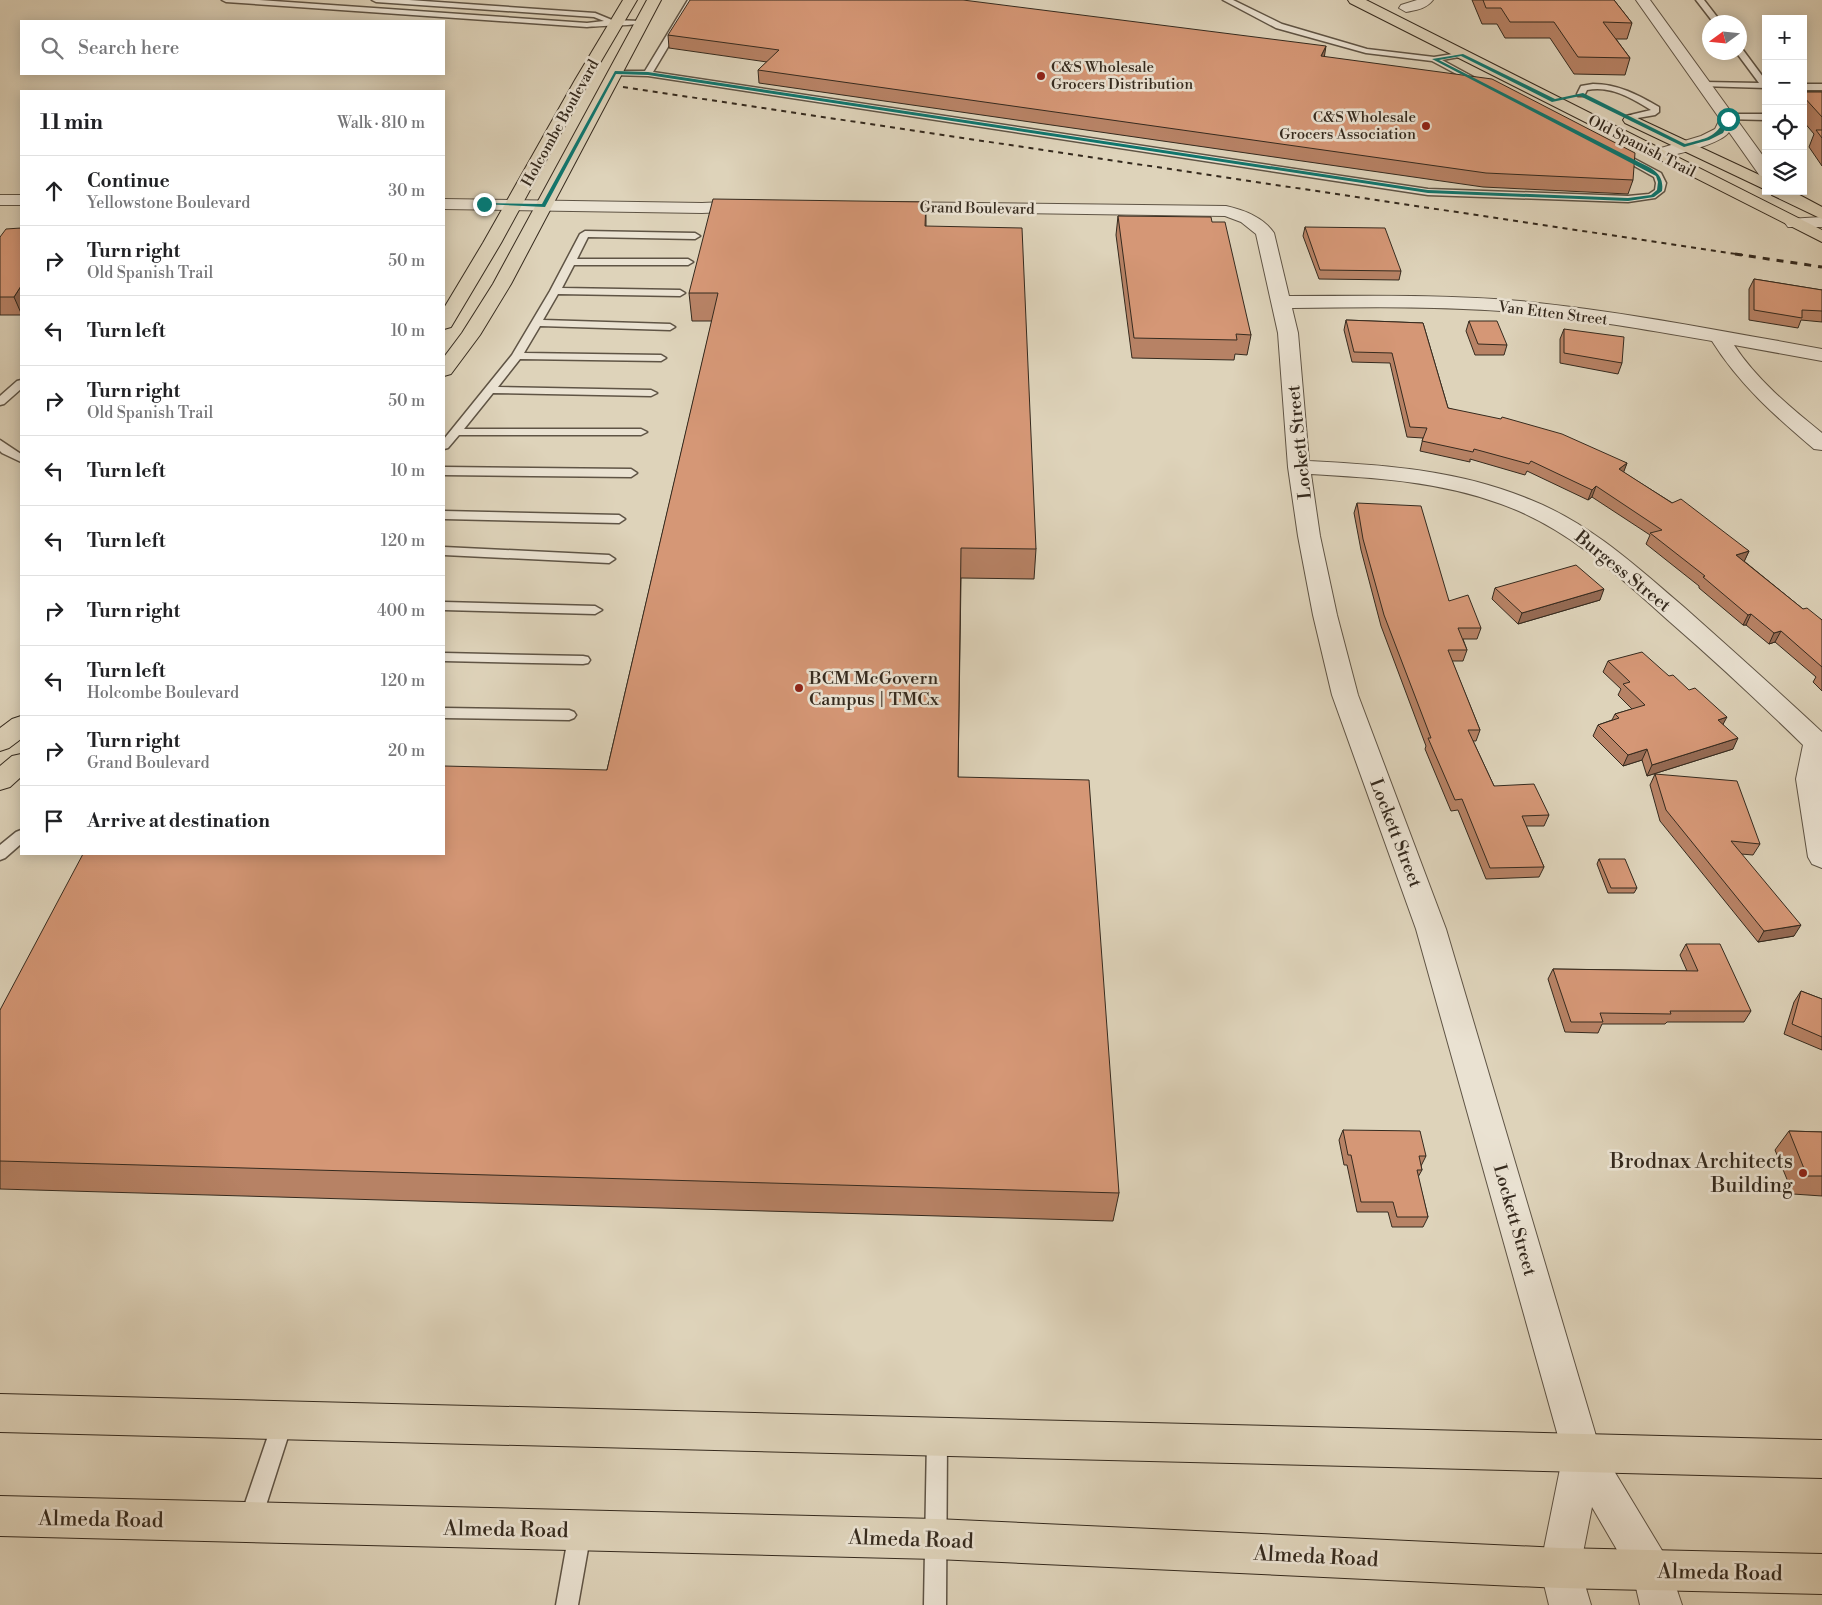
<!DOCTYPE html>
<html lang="en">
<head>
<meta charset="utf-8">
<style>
	body { margin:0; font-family:"Libre Bodoni",serif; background:#f2f2f2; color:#202124 }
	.controls { position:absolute; right:15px; top:15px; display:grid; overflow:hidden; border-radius:0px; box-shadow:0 2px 12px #0003 }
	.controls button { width:45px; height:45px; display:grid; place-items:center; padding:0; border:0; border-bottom:1px solid #e0e0e0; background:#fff; color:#202124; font:25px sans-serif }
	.compass { position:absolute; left:1702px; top:15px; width:45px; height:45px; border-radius:50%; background:#fff; box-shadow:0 2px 12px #0003; rotate:255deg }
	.stop { position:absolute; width:15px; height:15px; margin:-11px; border:4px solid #0f766e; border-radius:50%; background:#fff }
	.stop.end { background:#0f766e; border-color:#fff; box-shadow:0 1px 5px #0008 }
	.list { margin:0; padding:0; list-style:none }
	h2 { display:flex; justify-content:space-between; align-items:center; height:65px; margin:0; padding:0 20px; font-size:21px }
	h2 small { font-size:16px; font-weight:400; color:#757577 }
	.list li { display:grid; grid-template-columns:32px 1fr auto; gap:15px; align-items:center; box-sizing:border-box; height:70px; padding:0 20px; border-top:1px solid #e0e0e0 }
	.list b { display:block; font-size:19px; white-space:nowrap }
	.list p { margin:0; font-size:16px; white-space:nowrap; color:#757577 }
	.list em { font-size:16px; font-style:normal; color:#757577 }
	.icon { flex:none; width:28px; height:28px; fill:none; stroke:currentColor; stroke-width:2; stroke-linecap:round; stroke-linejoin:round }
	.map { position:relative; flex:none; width:1822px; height:1605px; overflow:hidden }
	.search { position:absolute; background:#fff; box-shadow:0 2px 12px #0003; left:20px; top:20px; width:425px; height:55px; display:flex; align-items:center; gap:12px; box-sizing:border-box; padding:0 18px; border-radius:0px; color:#757577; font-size:19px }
	.panel { position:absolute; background:#fff; box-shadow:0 2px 12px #0003; left:20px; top:90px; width:425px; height:765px; border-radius:0px }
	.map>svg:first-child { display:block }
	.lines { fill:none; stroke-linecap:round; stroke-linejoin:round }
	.service-casing { stroke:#5f5445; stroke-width:3 }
	.minor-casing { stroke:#5f5445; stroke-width:2 }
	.tertiary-casing { stroke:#5f5445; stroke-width:2 }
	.primary-casing { stroke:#352a1e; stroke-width:2 }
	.service { fill:#eae2d2; fill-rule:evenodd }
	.minor { fill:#eae2d2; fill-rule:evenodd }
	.tertiary { fill:#eae2d2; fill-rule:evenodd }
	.primary { fill:#ded3ba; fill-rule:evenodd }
	.rail-far1 { stroke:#352a1e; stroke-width:2; stroke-dasharray:5 5; stroke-linecap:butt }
	.rail { stroke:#352a1e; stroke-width:3; stroke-dasharray:7 7; stroke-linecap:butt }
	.wall { fill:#b78265; stroke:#352a1e }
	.shaded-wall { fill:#956a53; stroke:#352a1e }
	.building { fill:#d59776; stroke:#352a1e }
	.route { fill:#0f766e }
	.poi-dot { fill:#8f2418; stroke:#eae2d2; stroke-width:2 }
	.labels { text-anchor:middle; stroke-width:5; stroke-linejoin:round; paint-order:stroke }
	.far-poi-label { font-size:15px; fill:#352a1e; stroke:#eae2d2; text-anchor:start }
	.far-street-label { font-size:15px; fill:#352a1e; stroke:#eae2d2 }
	.street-label { font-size:18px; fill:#352a1e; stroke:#eae2d2 }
	.poi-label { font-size:18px; fill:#352a1e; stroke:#eae2d2; text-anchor:start }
	.near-poi-label { font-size:21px; fill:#352a1e; stroke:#eae2d2; text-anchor:end }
	.near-street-label { font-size:21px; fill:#352a1e; stroke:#eae2d2 }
</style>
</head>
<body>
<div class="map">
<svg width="1822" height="1605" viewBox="0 0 1822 1605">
	<rect width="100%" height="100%" fill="#ded3ba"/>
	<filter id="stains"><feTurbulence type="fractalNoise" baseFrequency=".004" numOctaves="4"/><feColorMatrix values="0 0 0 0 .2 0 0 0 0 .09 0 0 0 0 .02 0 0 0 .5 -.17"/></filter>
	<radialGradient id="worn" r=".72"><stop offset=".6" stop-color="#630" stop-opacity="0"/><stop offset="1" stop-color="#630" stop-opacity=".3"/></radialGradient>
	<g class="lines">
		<defs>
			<path id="service" d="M222,0H259L587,23L604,21L594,17L376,2L372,0H409L595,13L612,20L641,21L645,23C642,25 596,26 587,27L226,2Z
				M688,0H696L653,72L1428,189L1628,196L1649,194L1655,190L1656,183L1654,177L1613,154V150L1616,149L1661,173L1666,183L1664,191L1655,198L1628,202L1428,195L648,76L612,75V71H645Z
				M1223,0H1233L1282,24L1367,49L1434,57L1465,52V56L1442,60L1488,85L1481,87L1432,61L1366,53L1276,28Z
				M1696,0H1704L1721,22H1713Z
				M1740,50H1743L1766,81V88L1700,86V82H1703L1759,83L1736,52H1740Z
				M1593,84C1618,84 1638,95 1659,107V112L1655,115L1626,120V116L1651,110C1632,98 1610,85 1587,90L1584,96H1578L1577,94L1581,86Z
				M1803,84H1822V90H1803Z
				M1727,114H1766V120L1724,119V115Z
				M585,231L695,233L700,236L695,239L588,237L577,259H688L693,262L688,265H574L562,288L680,290L685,293L680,296L558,294L543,320L670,324L675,327L670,330L540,326L524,353L661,355L666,358L661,361L520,359L498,387L651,390L657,393L651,396L493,393L464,429H641L647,432L641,435H459L448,448L444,449V439L512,355L550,291L580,234Z
				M21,380V389L4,404L0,405V396L17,381Z
				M0,440L21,454V462L2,453L0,451Z
				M444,467L631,469L637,473L631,477L444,475Z
				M444,511L619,515L625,519L619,523L444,519Z
				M444,547L609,555L615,559L609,563L444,555Z
				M444,602L595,606L602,610L595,614L444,610Z
				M444,653L583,656L588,657L590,660L588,663L583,664L444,661Z
				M444,708L569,710L574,712L576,715L574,718L569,720L444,718Z
				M21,830V844L5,858L0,860V845L16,832Z
				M283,1411L290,1414L293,1421L261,1521L258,1529L250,1532L242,1529L239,1521L273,1421L276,1414Z
				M937,1428L944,1431L947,1438L946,1605H924L927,1438L930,1431Z
				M580,1521L588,1524L591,1532L578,1605H556L569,1532L572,1524Z"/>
			<path id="minor" d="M1417,0H1433C1426,9 1416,10 1406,12L1399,8L1401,5Z
				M0,195H21V205H0Z
				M444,199L702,203L747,201L753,202L756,206L753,210L747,211L702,213L444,209Z
				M890,202L1226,206C1244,210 1263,217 1274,233L1289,296C1366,296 1443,294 1520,301C1621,311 1722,331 1822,349V361L1734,345C1757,380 1790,407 1822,433V450L1814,449C1775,416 1739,384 1712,341C1647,330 1582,318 1516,312C1441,306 1367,307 1292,308L1298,333L1309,461C1385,465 1460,470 1531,500C1591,524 1637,567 1685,608C1731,649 1777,690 1822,732V868L1812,864L1808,857L1796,779L1803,745C1760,703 1716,662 1670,622C1618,575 1568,528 1501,504C1439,481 1376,478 1311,474L1320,536L1337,615L1358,695L1446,929L1599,1446L1666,1557L1682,1605H1640L1634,1579L1592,1507L1580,1568L1591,1605H1549L1540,1568L1563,1454L1416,929L1332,695L1313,615L1298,536L1288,467L1278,333L1256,234L1241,222L1225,216L884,211L881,207L884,203Z"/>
			<path id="tertiary" d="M1636,0H1650L1766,160V177L1760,176L1729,132C1720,145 1673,155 1657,159L1651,157L1649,154L1651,151L1701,136L1715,129L1720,119Z
				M1822,217V227H1788L1785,223L1788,219Z"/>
			<path id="primary" d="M623,0H637L590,80L501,243L451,327L444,329V308L483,243L575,80Z
				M647,0H661L511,284L480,335L451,374L444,376V357L462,333L493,284Z
				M1348,0H1366L1822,230V242L1350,3Z
				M1631,115L1766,178V190L1625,123L1623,120L1625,117Z
				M1770,191H1792L1822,207V219L1772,195Z
				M21,716V739L9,748L0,751V728L12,719Z
				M21,754V777L10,787L0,790V766L12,756Z
				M0,1394L1822,1440V1478L0,1432Z
				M0,1496L936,1519L1560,1548L1822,1554V1594L1560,1588L936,1559L0,1536Z"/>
		</defs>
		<use href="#service" class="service-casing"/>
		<use href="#minor" class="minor-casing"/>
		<use href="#tertiary" class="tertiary-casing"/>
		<use href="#primary" class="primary-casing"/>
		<use href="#service" class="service"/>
		<use href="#minor" class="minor"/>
		<use href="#tertiary" class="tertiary"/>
		<use href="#primary" class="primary"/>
		<path class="rail-far1" d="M623,87L1743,255"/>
		<path class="rail" d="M1735,254L1822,267"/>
	</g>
	<path class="wall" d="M1472,0H1614L1632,23L1627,39H1616L1630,58L1625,75L1574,74L1550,38H1505L1497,24H1482Z
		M668,35L1325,57L1633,180L1628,194L1483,187L759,83L758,70L767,62L669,48Z
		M1803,92H1822V166L1809,147L1814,134L1803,121Z
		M926,202V226L1036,549L1034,579L961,578L958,777L1119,1193L1113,1221L0,1189V1010L607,770L712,321H692L689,293Z
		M1118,216L1212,222L1251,335L1247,355L1235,354L1234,360L1132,358L1116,235Z
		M1305,227L1401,271L1399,280L1319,279L1303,236Z
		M21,228V315H0V237Z
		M1754,279L1822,290V322L1801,320L1798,328L1749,320V289Z
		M1346,320L1423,323L1448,408L1627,463L1623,472L1749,551L1744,561L1803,609L1822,620V691L1813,682L1816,677L1775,642L1769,644L1746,625H1743L1699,588V586L1646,544L1650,535L1592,497L1588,500L1527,471L1525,475L1470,459V462L1420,451L1423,438L1407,437L1390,363L1352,362L1344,330Z
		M1469,321L1507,345L1504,355H1475L1466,331Z
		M1564,329L1622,363L1618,374L1560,363V339Z
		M1357,503L1449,601L1481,628L1477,639H1463L1467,650L1463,661H1452L1480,730L1476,741H1473L1494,786L1549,815L1544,826H1526L1544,867L1539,877L1486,879L1458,810L1451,811L1425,749L1426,746L1381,626L1361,550L1354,513Z
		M1495,588L1600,600L1518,624L1492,599Z
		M1608,661L1723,724L1733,749L1647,776L1642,760L1623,766L1593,736L1598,725L1612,720L1615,714L1632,709L1618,695L1621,689L1603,672Z
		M1655,774L1760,844L1753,855L1741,854L1794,936L1758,942L1660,821L1650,785Z
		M1599,859L1637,888L1634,893H1608L1597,864Z
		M1686,944L1751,1011L1744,1022H1667L1665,1024H1602L1598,1033L1565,1032L1548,979L1553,969L1687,971L1680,955Z
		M1801,991L1822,999V1050L1784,1034L1794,1002Z
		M1343,1130L1426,1156L1421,1166L1422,1170L1418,1177L1428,1217L1423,1227H1392L1388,1212H1357L1347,1165H1344L1339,1140Z
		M1789,1131L1822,1132V1196L1793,1194L1775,1150Z"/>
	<path class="shaded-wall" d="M1326,46L1324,59L1321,56Z
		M21,286V313L14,297Z
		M1627,463L1623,474L1619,469Z
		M1596,486L1592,497L1588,500L1592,490Z
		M1749,551L1744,562L1736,555Z
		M1604,589L1600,600L1518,624L1522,613Z
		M1751,614L1746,625H1743L1748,615Z
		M1781,631L1775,642L1769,644L1774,633Z
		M1727,717L1721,728L1718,720Z
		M1738,738L1733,749L1647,776L1652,765Z
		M1647,749L1642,760L1623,766L1628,755Z
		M1801,925L1794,936L1758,942L1764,931Z"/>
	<path class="building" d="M690,0H963L1326,46L1321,56L1492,79L1635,153L1633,180L1486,173L758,70L779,50L668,35Z
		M1483,0H1614L1632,23L1603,22L1630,58L1578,57L1554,22H1510L1501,8H1486Z
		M1803,92H1822V117L1803,96Z
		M1816,130H1822V138Z
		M713,199L926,202L925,226L1022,228L1036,549L961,548L958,777L1089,780L1119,1193L0,1161V1010L83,854H444V766L607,770L718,293H689Z
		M1118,216L1211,217L1212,222H1225L1251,335L1236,334L1237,340L1134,338Z
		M1305,227L1385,228L1401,271L1320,270Z
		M21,228V286L14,297H0V237L6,229Z
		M1754,279L1822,290V311L1802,310V318L1754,310Z
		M1346,320L1423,323L1448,408L1501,419L1502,417L1562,434L1627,463L1619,469L1672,503L1681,499L1749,551L1736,555L1803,609L1807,608L1822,620V667L1781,631L1774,633L1751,614L1748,615L1703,577L1705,576L1650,533L1662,530L1596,486L1592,490L1531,461L1529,464L1474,449L1473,452L1422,441L1427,428L1410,427L1392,353L1354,352Z
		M1469,321H1497L1507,345L1478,344Z
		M1564,329L1624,337L1622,363L1564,353Z
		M1357,503L1421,506L1449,601L1468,595L1481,628H1458L1467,650H1448L1480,730H1468L1494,786L1534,784L1549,815L1522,816L1544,867L1490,868L1462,799L1455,800L1428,738H1431L1384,615L1363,539Z
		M1576,565L1604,589L1522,613L1495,588Z
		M1642,652L1669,676L1673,675L1689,690L1695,688L1727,717L1718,720L1738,738L1652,765L1647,749L1628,755L1598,725L1619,718L1615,714L1645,705L1623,684L1630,682L1608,661Z
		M1655,774L1737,781L1760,844L1731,841L1801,925L1764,931L1666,810Z
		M1599,859H1625L1637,888H1611Z
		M1686,944H1720L1751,1011H1670L1671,1014L1600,1013L1603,1022H1571L1553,969L1698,971Z
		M1801,991L1822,999V1037L1792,1024Z
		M1343,1130L1420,1131L1426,1156H1419L1422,1170H1417L1428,1217H1397L1393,1202H1361L1351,1155H1348Z
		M1789,1131L1822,1132V1176H1807Z"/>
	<path class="route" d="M1463,54L1555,99L1583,93L1685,144C1707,138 1715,138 1726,118L1730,119L1723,133L1709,140L1684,147L1580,96L1552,102L1461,56L1439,60L1633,159C1648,167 1665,171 1662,191L1654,197L1628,201L1428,193L648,75L616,74L545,207L481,204L484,203L542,204L615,71L648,72L1428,190L1628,198L1651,195L1657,190L1658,182L1656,176L1432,59Z"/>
	<g class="poi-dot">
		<circle cx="1041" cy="76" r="5"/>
		<circle cx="1426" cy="126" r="5"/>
		<circle cx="799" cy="688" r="5"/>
		<circle cx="1803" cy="1173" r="5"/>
	</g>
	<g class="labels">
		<g class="far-poi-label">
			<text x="1051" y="72">C&amp;S Wholesale<tspan x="1051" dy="17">Grocers Distribution</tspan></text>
			<text x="1416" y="122" text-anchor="end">C&amp;S Wholesale<tspan x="1416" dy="17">Grocers Association</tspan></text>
		</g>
		<g class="far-street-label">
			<text transform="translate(560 123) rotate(-61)" y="5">Holcombe Boulevard</text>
			<text transform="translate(1642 146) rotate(27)" y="5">Old Spanish Trail</text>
			<text transform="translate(977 208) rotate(1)" y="5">Grand Boulevard</text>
			<text transform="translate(1553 313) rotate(7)" y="5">Van Etten Street</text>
		</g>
		<g class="street-label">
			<text transform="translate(1299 442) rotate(-96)" y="6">Lockett Street</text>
			<text transform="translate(1623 571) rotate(39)" y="6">Burgess Street</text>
			<text transform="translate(1396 833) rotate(69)" y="6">Lockett Street</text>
			<text transform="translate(1515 1220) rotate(74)" y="6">Lockett Street</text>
		</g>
		<g class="poi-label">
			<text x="809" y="684">BCM McGovern<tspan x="809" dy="21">Campus | TMCx</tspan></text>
		</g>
		<g class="near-poi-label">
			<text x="1793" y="1168">Brodnax Architects<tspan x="1793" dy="24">Building</tspan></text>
		</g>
		<g class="near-street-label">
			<text transform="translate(101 1519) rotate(1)" y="7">Almeda Road</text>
			<text transform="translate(506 1529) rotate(1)" y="7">Almeda Road</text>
			<text transform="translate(911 1539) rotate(2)" y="7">Almeda Road</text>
			<text transform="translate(1316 1556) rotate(3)" y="7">Almeda Road</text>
			<text transform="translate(1720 1572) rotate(1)" y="7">Almeda Road</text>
		</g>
	</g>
	<rect width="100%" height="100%" filter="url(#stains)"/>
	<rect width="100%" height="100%" fill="url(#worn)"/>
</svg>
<div class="controls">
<button>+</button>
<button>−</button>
<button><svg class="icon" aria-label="locate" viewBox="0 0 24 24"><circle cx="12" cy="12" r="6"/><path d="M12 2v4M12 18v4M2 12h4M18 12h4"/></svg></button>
<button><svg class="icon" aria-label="layers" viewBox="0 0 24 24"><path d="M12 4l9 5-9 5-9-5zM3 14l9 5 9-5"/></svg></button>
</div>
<svg class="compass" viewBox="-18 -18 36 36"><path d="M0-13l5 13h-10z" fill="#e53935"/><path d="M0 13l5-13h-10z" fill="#757577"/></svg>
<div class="stop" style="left:1728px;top:119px"></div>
<div class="stop end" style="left:484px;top:204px"></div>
<div class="search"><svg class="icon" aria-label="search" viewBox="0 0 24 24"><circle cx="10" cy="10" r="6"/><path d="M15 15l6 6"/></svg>Search here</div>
<section class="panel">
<h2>11 min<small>Walk · 810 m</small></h2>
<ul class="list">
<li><svg class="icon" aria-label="ahead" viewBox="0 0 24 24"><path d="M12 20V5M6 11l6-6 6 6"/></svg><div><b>Continue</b><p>Yellowstone Boulevard</p></div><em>30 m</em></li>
<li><svg class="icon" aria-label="right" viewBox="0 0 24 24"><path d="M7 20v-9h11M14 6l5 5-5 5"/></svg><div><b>Turn right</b><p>Old Spanish Trail</p></div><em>50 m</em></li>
<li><svg class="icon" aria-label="left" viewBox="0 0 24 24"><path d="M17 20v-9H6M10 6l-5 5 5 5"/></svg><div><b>Turn left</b></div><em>10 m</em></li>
<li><svg class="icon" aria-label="right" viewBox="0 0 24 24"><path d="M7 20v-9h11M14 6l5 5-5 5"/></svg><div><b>Turn right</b><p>Old Spanish Trail</p></div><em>50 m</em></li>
<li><svg class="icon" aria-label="left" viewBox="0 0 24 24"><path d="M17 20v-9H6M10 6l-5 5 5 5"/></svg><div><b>Turn left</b></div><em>10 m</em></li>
<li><svg class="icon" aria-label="left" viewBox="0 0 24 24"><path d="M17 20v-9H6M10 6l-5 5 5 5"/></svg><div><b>Turn left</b></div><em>120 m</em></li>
<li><svg class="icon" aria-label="right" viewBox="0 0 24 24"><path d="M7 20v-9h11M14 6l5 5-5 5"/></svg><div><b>Turn right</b></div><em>400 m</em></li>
<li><svg class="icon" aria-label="left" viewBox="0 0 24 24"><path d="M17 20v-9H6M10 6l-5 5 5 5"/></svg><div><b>Turn left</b><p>Holcombe Boulevard</p></div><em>120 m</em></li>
<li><svg class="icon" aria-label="right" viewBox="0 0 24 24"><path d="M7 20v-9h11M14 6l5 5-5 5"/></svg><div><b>Turn right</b><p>Grand Boulevard</p></div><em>20 m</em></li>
<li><svg class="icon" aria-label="arrive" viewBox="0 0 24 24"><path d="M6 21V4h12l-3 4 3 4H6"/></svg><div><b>Arrive at destination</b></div></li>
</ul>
</section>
</div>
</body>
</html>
